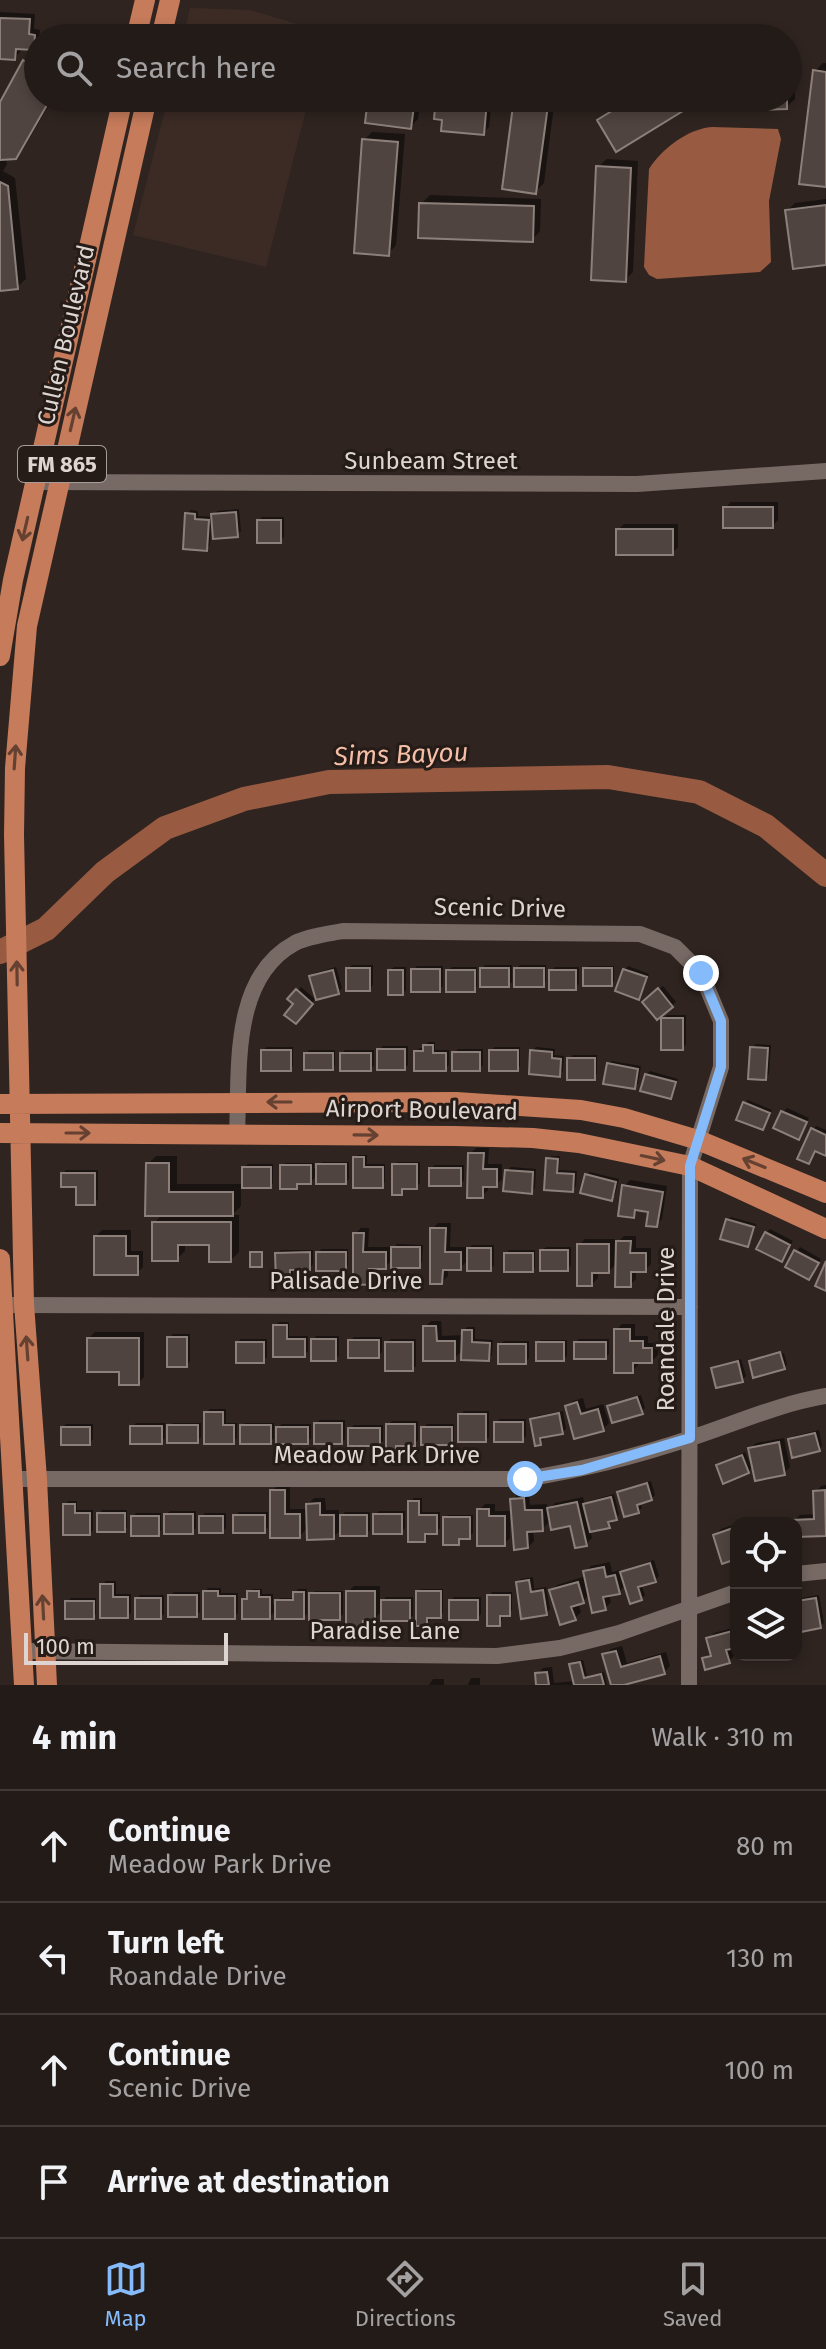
<!DOCTYPE html>
<html lang="en">
<head>
<meta charset="utf-8">
<style>
	body { margin:0; font-family:"Fira Sans",sans-serif; background:#2f2825; color:#f1f3f6 }
	.controls { position:absolute; right:24px; bottom:24px; display:grid; overflow:hidden; border-radius:16px; box-shadow:0 4px 12px #0003 }
	.controls button { width:72px; height:72px; display:grid; place-items:center; padding:0; border:0; border-bottom:2px solid #403937; background:#231b18; color:#f1f3f6; font:40px sans-serif }
	.scale { position:absolute; left:24px; bottom:20px; width:204px; box-sizing:border-box; padding-left:8px; border:4px solid #ddd5d2; border-top:0; font-size:22px; line-height:28px; white-space:nowrap; color:#ddd5d2; -webkit-text-stroke:6px #251b17; paint-order:stroke }
	.stop { position:absolute; width:24px; height:24px; margin:-18px; border:6px solid #85bbfb; border-radius:50%; background:#fff }
	.stop.end { background:#85bbfb; border-color:#fff; box-shadow:0 2px 8px #0008 }
	.list { margin:0; padding:0; list-style:none }
	h2 { display:flex; justify-content:space-between; align-items:center; height:104px; margin:0; padding:0 32px; font-size:34px }
	h2 small { font-size:26px; font-weight:400; color:#a3a1a2 }
	.list li { display:grid; grid-template-columns:52px 1fr auto; gap:24px; align-items:center; box-sizing:border-box; height:112px; padding:0 32px; border-top:2px solid #403937 }
	.list b { display:block; font-size:30px; white-space:nowrap }
	.list p { margin:0; font-size:26px; white-space:nowrap; color:#a3a1a2 }
	.list em { font-size:26px; font-style:normal; color:#a3a1a2 }
	.icon { flex:none; width:44px; height:44px; fill:none; stroke:currentColor; stroke-width:2; stroke-linecap:round; stroke-linejoin:round }
	.map { position:relative; flex:none; width:826px; height:1685px; overflow:hidden }
	.search { position:absolute; background:#231b18; box-shadow:0 4px 12px #0003; left:24px; right:24px; top:24px; height:88px; display:flex; align-items:center; gap:20px; box-sizing:border-box; padding:0 28px; border-radius:44px; color:#a3a1a2; font-size:30px }
	.sheet { height:552px; background:#231b18 }
	nav { display:flex; justify-content:space-around; align-items:center; box-sizing:border-box; height:112px; border-top:2px solid #403937; background:#231b18; font-size:22px; color:#a3a1a2 }
	nav a { display:grid; justify-items:center; gap:4px }
	nav .on { color:#85bbfb }
	.map>svg:first-child { display:block }
	.built { fill:#3c2b25 }
	.water { fill:#985b42 }
	.shadow { fill:#0007 }
	.lines { fill:none; stroke-linecap:round; stroke-linejoin:round }
	.river { stroke:#985b42; stroke-width:24 }
	.building { fill:#504440; stroke:#8d807b; stroke-width:2 }
	.minor { stroke:#776a65; stroke-width:16 }
	.major { stroke:#c67b5b; stroke-width:20 }
	.oneway { stroke:#654132 }
	.route { stroke:#85bbfb; stroke-width:10 }
	.labels { text-anchor:middle; stroke-width:6; stroke-linejoin:round; paint-order:stroke }
	.shield { fill:#251b17; stroke:#a69d9a; stroke-width:2 }
	.shield-label { font-size:22px; font-weight:bold; fill:#ddd5d2 }
	.street-label { font-size:24px; fill:#ddd5d2; stroke:#251b17 }
	.water-label { font-size:26px; font-style:italic; fill:#f5bea7; stroke:#251b17 }
</style>
</head>
<body>
<div class="map">
<svg width="826" height="1685" viewBox="0 0 826 1685">
	<rect width="100%" height="100%" fill="#2f2420"/>
	<path class="built" d="M190,8L251,10L326,33L325,38H183Z
		M168,98H309L266,267L133,235Z"/>
	<path class="water" d="M712,127L778,129L781,139L769,201L771,262L760,272L657,279L649,275L644,267L649,169C662,149 687,129 712,127Z"/>
	<path class="shadow" d="M0,12L35,14L34,29L40,30L38,44L33,48H21L20,52L14,58L0,57Z
		M34,54L38,56V98H53L24,148L15,157H6L7,164L3,171L15,178L26,279L17,287L0,289V106L26,62Z
		M788,55H794L795,99L786,107L729,98H788Z
		M823,63H826V185L815,71Z
		M370,98H421L418,119L410,127Z
		M438,98H492L489,127L483,133L436,117Z
		M516,98H555L544,183L536,191Z
		M372,132L405,134L396,245L388,254L364,140Z
		M607,159L638,161L633,272L625,280L598,167Z
		M430,195L541,199L540,231L532,240L421,204Z
		M826,199V263L787,211L795,203Z
		M731,502H778V520L772,526L725,508Z
		M239,509L241,531L237,535L211,521L210,545L206,549L187,514L191,510L198,511V516L214,517L217,511Z
		M262,517H284V537L280,541L259,521Z
		M624,524H678V547L672,553L618,530Z
		M352,965H373V985L370,989L348,969Z
		M485,965H512V982L508,985L482,969Z
		M520,965H546V981L543,985L516,969Z
		M417,966H443V986L439,990L413,970Z
		M589,966H614V981L611,984L585,969Z
		M628,966L649,974L642,994L638,998L625,970Z
		M336,967L342,988L338,992L312,976L315,973Z
		M394,967H406V990L403,993L390,971Z
		M452,967H477V986L474,990L448,971Z
		M555,967H579V984L575,988L551,971Z
		M663,986L676,1002L657,1017L648,998Z
		M301,987L315,999L296,1022V1004L290,999Z
		M667,1015H686V1044L683,1048L663,1019Z
		M428,1042H435V1050H449V1065L445,1069L416,1052L420,1048H425Z
		M756,1044L771,1045L769,1074L765,1078L752,1048Z
		M383,1046H408V1065L404,1068L379,1050Z
		M266,1047H293V1066L290,1069L263,1051Z
		M495,1047H520V1066L517,1069L491,1051Z
		M536,1047L555,1049L554,1055L564,1056L563,1071L559,1074L532,1051Z
		M458,1049H483V1065L479,1069L454,1053Z
		M309,1050H335V1065L332,1068L306,1054Z
		M345,1050H374V1066L370,1069L342,1054Z
		M573,1055H597V1074L594,1078L569,1059Z
		M612,1061L641,1066L638,1084L634,1087L608,1064Z
		M650,1071L678,1079L674,1093L671,1097L646,1075Z
		M748,1100L772,1110L762,1128L744,1104Z
		M787,1108L809,1118L798,1138L783,1112Z
		M816,1126L826,1130V1154L816,1150L809,1162L813,1130Z
		M476,1148H489L488,1164H502V1179L496,1185H488V1190L482,1196L470,1154Z
		M358,1155H367V1164H385V1182L382,1186L355,1158Z
		M156,1156H177V1184H244V1167L248,1164H273V1183L270,1186H241V1206L232,1215H239V1252L231,1260L211,1243H185V1251L177,1259L154,1223L163,1214L148,1164Z
		M552,1156H560L559,1170L577,1171L576,1186L572,1190L546,1188L548,1159Z
		M322,1162H349V1179L345,1182L318,1174L311,1182L299,1183L296,1187L282,1166L285,1163H314V1169Z
		M398,1162H420V1183L416,1187H405L402,1193L394,1165Z
		M435,1165H464V1180L460,1184L431,1168Z
		M511,1167L536,1169L535,1188L531,1192L507,1171Z
		M66,1170H98V1199L94,1203L78,1185L63,1174Z
		M590,1172L619,1179L615,1195L611,1198L587,1175Z
		M630,1180L667,1186L662,1219L656,1225L650,1210H639L633,1216L624,1186Z
		M731,1217L756,1224L751,1241L747,1245L727,1220Z
		M438,1223H451L450,1247H466V1251L472,1245H494V1265L491,1269L468,1260L460,1268H448V1276L442,1282L432,1229Z
		M361,1228H369L368,1247H391V1251L397,1244L423,1245L422,1262L419,1266L393,1259L385,1267H375L374,1277L368,1283L355,1234Z
		M770,1229L793,1241L781,1260L766,1233Z
		M102,1230H131V1251H143V1267L137,1273L96,1236Z
		M624,1236H636V1248H651V1264L645,1270H636V1279L630,1285L618,1262L609,1271H598V1278L592,1284L579,1245L585,1239H615V1245Z
		M546,1247H571V1265L568,1269L542,1251Z
		M800,1247L821,1259L812,1274L787,1266Z
		M322,1249H348V1265L345,1269L318,1252Z
		M281,1250H313V1264L310,1268H293V1275L290,1279L277,1254Z
		M509,1250H535V1267L532,1270L506,1254Z
		M431,1321H441L442,1336L464,1335V1331L467,1327H475V1339L493,1340L492,1355L489,1359L463,1349L454,1359H425V1327Z
		M279,1322H289V1336H308V1351L304,1355H275V1326Z
		M622,1324H635V1336H648V1343H658V1355L652,1361H638V1365L632,1371L616,1330Z
		M95,1332H144V1377L138,1383L89,1338Z
		M173,1334H190V1362L186,1365L169,1338Z
		M316,1336H339V1356L335,1359L313,1340Z
		M354,1337H382V1352L378,1356L350,1341Z
		M241,1339H267V1357L263,1361L238,1342Z
		M391,1339H416V1366L412,1369L387,1343Z
		M579,1339H609V1354L605,1357L576,1342Z
		M541,1340H567V1356L564,1359L538,1343Z
		M504,1341H529V1358L525,1362L500,1344Z
		M784,1353L787,1364L784,1368L755,1376L751,1361L752,1360V1362Z
		M741,1359L746,1376L742,1380L713,1369L717,1365Z
		M641,1395L645,1408L641,1412L609,1407L613,1403Z
		M583,1398L586,1409L603,1404L609,1423L603,1429L567,1406L573,1401Z
		M210,1409H226V1423H237V1438L233,1442L206,1413Z
		M464,1411H489V1437L485,1440L460,1415Z
		M563,1411L566,1429L562,1432L543,1436L544,1439L540,1443L533,1420L536,1416Z
		M500,1419H526V1436L522,1440L496,1423Z
		M320,1420H345V1439L342,1442L316,1424Z
		M392,1421H418V1440L414,1444H399V1450L395,1454L388,1425Z
		M136,1423H165V1438L161,1442L132,1427Z
		M173,1423H201V1437L198,1441L170,1426Z
		M245,1423H274V1438L270,1442L242,1426Z
		M66,1424H93V1439L90,1443L63,1427Z
		M282,1424H311V1438L307,1442L278,1427Z
		M427,1424H454V1439L451,1443L423,1428Z
		M354,1425H383V1441L379,1444L350,1429Z
		M819,1430L822,1446L819,1449L790,1440L794,1436Z
		M784,1438L790,1467L784,1473L750,1449L756,1443Z
		M745,1452L752,1468L748,1472L718,1465L722,1462Z
		M651,1481L655,1495L651,1499L640,1502L642,1508L638,1511L619,1492L623,1489Z
		M278,1485H290V1509H308V1504L314,1498H325L326,1510H339V1519L345,1512H370V1530L366,1534L342,1529L333,1537L308,1527L300,1536H272V1491Z
		M826,1485V1534L796,1535V1523L794,1521L800,1515L816,1514L815,1492L821,1486Z
		M529,1493L530,1505L547,1504V1511L555,1503L583,1497L585,1505L589,1501L614,1494L619,1515L612,1519V1522L609,1526L590,1530L592,1538L586,1544L572,1524L551,1520L542,1529L533,1530L534,1541L528,1547L514,1516L510,1517V1538L504,1544L479,1510L485,1504H495V1511H513V1500L518,1494Z
		M414,1498H422V1512H440V1528L436,1532H427V1536L424,1540L410,1502Z
		M69,1501H77V1510H93V1530L90,1533L65,1504Z
		M102,1510H127V1527L124,1530L99,1514Z
		M170,1511H196V1528L192,1532L166,1515Z
		M379,1511H405V1528L402,1532L375,1515Z
		M239,1512H268V1527L264,1531L235,1516Z
		M136,1513H161V1530L158,1534L133,1517Z
		M205,1513H226V1528L223,1531L201,1517Z
		M448,1515H473V1533L469,1537H461L458,1543L445,1518Z
		M780,1518L781,1523H762Z
		M736,1524V1557L715,1535L721,1529Z
		M654,1560L659,1576L655,1580L641,1584L645,1595L641,1599L626,1584L619,1592L609,1594L611,1602L605,1608L590,1594L583,1601L578,1603L581,1612L575,1618L551,1591L557,1585L586,1576L585,1572L591,1566L610,1562L612,1572L621,1570L622,1574L626,1569Z
		M533,1577L534,1589L546,1587L550,1609L546,1613L518,1582L521,1579Z
		M106,1581H116V1594H131V1613L127,1616L102,1585Z
		M354,1586H380V1603L386,1597H413V1615L409,1619L383,1610L374,1619H369L362,1626L348,1592Z
		M208,1588H221V1593H238V1613L234,1617L205,1592Z
		M252,1589H262V1594H273V1605L280,1598H295V1593L298,1589H307V1614L303,1617L277,1610L269,1617L244,1600Z
		M421,1589H443V1613L440,1616H430V1620L426,1624L418,1592Z
		M315,1591H343V1614L339,1618L311,1594Z
		M174,1592H200V1612L196,1615L170,1596Z
		M492,1592H512V1610L509,1614H502V1620L499,1624L489,1596Z
		M140,1595H164V1614L160,1617L137,1599Z
		M819,1595L824,1623L820,1626L796,1631V1599Z
		M454,1597H481V1614L477,1618L451,1601Z
		M71,1598H96V1614L93,1617L67,1602Z
		M736,1627V1646L732,1647L735,1655L729,1661L704,1659L712,1652L708,1639L714,1633Z
		M622,1646L627,1663L666,1652L670,1666L664,1672L613,1685L605,1655L611,1649Z
		M583,1660L587,1676L604,1672L607,1685H576L572,1665L575,1661Z
		M552,1667L554,1683L575,1681H572L573,1685H538L537,1674L543,1668Z
		M471,1678H480V1685H468Z
		M433,1679H444V1685H429Z"/>
	<g class="lines">
		<path class="river" d="M0,952L46,929L105,872L165,828L244,799L329,782L608,777L699,792L766,826L826,875"/>
	</g>
	<path class="building" d="M0,18L30,19L29,34L35,35L34,50L16,49L15,60L0,59Z
		M23,60L35,67L38,61V98H51L16,159L0,160V102Z
		M813,70L826,72V187L799,184Z
		M368,98H415L411,129L365,123Z
		M436,98L487,101L484,135L441,131L442,120L434,119Z
		M514,98H549L536,194L502,189Z
		M633,98H704L616,152L597,120Z
		M727,98H787V109L728,111Z
		M362,139L398,142L389,256L354,253Z
		M596,166L631,168L626,282L591,280Z
		M0,182L8,186L18,289L0,291Z
		M419,203L534,206L533,242L418,238Z
		M826,205V265L793,269L785,210Z
		M723,507H773V528H723Z
		M236,512L238,537L213,539L211,514Z
		M185,513L195,514V519L209,520L207,551L183,549Z
		M257,520H281V543H257Z
		M616,529H673V555H616Z
		M346,968H370V991H346Z
		M480,968H509V987H480Z
		M514,968H544V987H514Z
		M583,968H612V986H583Z
		M411,969H440V992H411Z
		M623,969L647,977L639,1000L615,991Z
		M333,970L339,994L316,1000L309,976Z
		M388,970H403V995H388Z
		M446,970H475V992H446Z
		M549,970H576V990H549Z
		M658,988L673,1007L657,1020L642,1002Z
		M296,989L313,1004L296,1024L284,1015L293,1004L287,999Z
		M661,1018H683V1050H661Z
		M423,1045H433V1053H446V1071H414V1051H423Z
		M750,1047L768,1048L766,1080L748,1079Z
		M377,1049H405V1070H377Z
		M261,1050H291V1071H261Z
		M489,1050H518V1071H489Z
		M530,1050L552,1052V1058L561,1059L560,1077L529,1074Z
		M452,1052H480V1071H452Z
		M304,1053H333V1070H304Z
		M340,1053H371V1071H340Z
		M567,1058H595V1080H567Z
		M607,1063L638,1069L635,1089L603,1084Z
		M645,1074L676,1082L671,1099L640,1091Z
		M743,1102L770,1113L763,1130L736,1120Z
		M781,1111L807,1122L799,1140L773,1128Z
		M811,1128L826,1135V1156L815,1151L809,1164L797,1159Z
		M468,1153H484L483,1169H497V1187H483V1198H467Z
		M353,1157H364V1167H383V1188H353Z
		M546,1158L558,1159L557,1173L574,1174L573,1192L544,1190Z
		M146,1163H169V1192H233V1216H145Z
		M316,1164H346V1184H316Z
		M392,1164H417V1189H402V1195H392Z
		M280,1165H311V1184H297V1189H280Z
		M242,1167H271V1188H242Z
		M429,1168H461V1186H429Z
		M505,1170L533,1172L532,1194L503,1191Z
		M61,1173H95V1205H76V1187H61Z
		M585,1174L616,1182L612,1201L580,1193Z
		M622,1185L663,1192L657,1227L646,1226L648,1212L635,1210L634,1218L618,1216Z
		M726,1219L754,1227L748,1247L720,1239Z
		M152,1222H231V1262H209V1245H178V1261H152Z
		M430,1228H446L445,1252H461V1270H443L442,1284H430Z
		M765,1232L790,1245L782,1262L756,1249Z
		M353,1233H364L363,1252H386V1269H369V1285L353,1284Z
		M94,1236H126V1256H138V1275H94Z
		M616,1241H631L630,1253H646V1272H631V1287H615Z
		M577,1244H609V1273H592V1286H577Z
		M391,1247H420V1268H391Z
		M467,1248H491V1271H467Z
		M540,1250H568V1271H540Z
		M794,1250L819,1263L809,1280L785,1267Z
		M250,1252H262V1267H250Z
		M310,1252V1270H290V1281H276L275,1253Z
		M316,1252H346V1271H316Z
		M504,1253H533V1272H504Z
		M826,1261V1291L815,1286Z
		M273,1325H287V1339H305V1357H273Z
		M423,1326H436L437,1341H455V1361H423Z
		M614,1329H630V1341H643V1348H652V1363H633V1373H614Z
		M462,1330H472V1342L490,1343L489,1361L461,1360Z
		M167,1337H187V1367H167Z
		M87,1338H139V1385H119V1372H87Z
		M311,1339H336V1361H311Z
		M348,1340H379V1358H348Z
		M236,1342H264V1363H236Z
		M385,1342H413V1371H385Z
		M536,1342H564V1361H536Z
		M574,1342H606V1359H574Z
		M498,1344H526V1364H498Z
		M780,1352L785,1369L753,1378L749,1361Z
		M738,1361L743,1382L716,1388L711,1368Z
		M637,1397L643,1414L612,1423L607,1406Z
		M577,1402L581,1414L598,1409L604,1431L574,1439L565,1406Z
		M204,1412H223V1425H234V1444H204Z
		M559,1413L563,1434L540,1438L541,1445L535,1446L530,1419Z
		M458,1414H486V1442H458Z
		M494,1422H523V1442H494Z
		M314,1423H342V1444H314Z
		M386,1424H415V1446H396V1456H386Z
		M167,1425H198V1443H167Z
		M240,1425H271V1444H240Z
		M130,1426H162V1444H130Z
		M61,1427H90V1445H61Z
		M276,1427H308V1444H276Z
		M421,1427H452V1445H421Z
		M348,1428H380V1446H348Z
		M815,1433L820,1451L792,1458L788,1439Z
		M779,1442L785,1475L755,1481L748,1448Z
		M742,1455L749,1473L723,1484L716,1465Z
		M647,1483L652,1500L637,1505L639,1513L624,1517L617,1492Z
		M270,1490H285V1514H300V1538H270Z
		M825,1490L826,1536L796,1537V1523H792V1520L814,1519L813,1491Z
		M611,1497L617,1520L608,1522L610,1528L590,1532L583,1504Z
		M524,1498L525,1510H542L543,1531L527,1532L528,1548L514,1550L510,1499Z
		M408,1501H419V1515H437V1534H425V1542H408Z
		M577,1502L587,1546L575,1548L570,1526L551,1530L547,1508Z
		M320,1503V1515H334V1539L307,1540L306,1504Z
		M63,1504H75V1513H90V1535H63Z
		M477,1509H489V1516H505V1546H477Z
		M97,1513H125V1532H97Z
		M164,1514H193V1534H164Z
		M373,1514H402V1534H373Z
		M233,1515H265V1533H233Z
		M340,1515H367V1536H340Z
		M131,1516H159V1536H131Z
		M199,1516H223V1533H199Z
		M443,1517H470V1539H459V1545H443Z
		M736,1527V1559L722,1564L713,1535Z
		M650,1563L656,1582L638,1587L642,1600L630,1604L620,1572Z
		M604,1567L606,1577L615,1575L620,1594L603,1597L606,1610L592,1613L583,1571Z
		M529,1580L531,1592L543,1590L547,1615L521,1619L516,1582Z
		M578,1582L584,1603L571,1607L576,1620L560,1625L549,1590Z
		M100,1584H113V1597H128V1618H100Z
		M203,1591H218V1596H235V1619H203Z
		M247,1591H259V1597H270V1619H242V1599H247Z
		M346,1591H375V1621H363V1628L346,1627Z
		M416,1591H441V1618H427V1626H416Z
		M293,1592H304V1619H275V1600H293Z
		M309,1593H340V1620H309Z
		M168,1595H197V1617H168Z
		M487,1595H510V1616H500V1626H487Z
		M135,1598H161V1619H135Z
		M816,1598L821,1628L796,1633V1601Z
		M381,1600H410V1621H381Z
		M449,1600H478V1620H449Z
		M65,1601H94V1619H65Z
		M736,1630V1648L726,1650L730,1663L705,1670L702,1658L711,1656L706,1638Z
		M616,1651L621,1667L660,1656L665,1674L624,1685H611L602,1654Z
		M580,1662L584,1678L601,1674L604,1685H574L569,1664Z
		M547,1672L549,1685H536L535,1673Z"/>
	<g class="lines">
		<path class="minor" d="M35,482L637,484L826,471
			M237,1134C240,1071 230,978 295,943C309,936 328,934 343,931L640,934L675,947L701,973L721,1021V1067L690,1166L689,1685
			M12,1305L690,1307
			M13,1479H525C582,1470 637,1456 691,1438C737,1423 778,1404 826,1396
			M796,1574L826,1571
			M24,1651L497,1656L560,1648L619,1633L736,1592"/>
		<path class="major" d="M136,38L145,0
			M161,38L170,0
			M0,656L13,580L123,98
			M0,1104L456,1102L581,1110L624,1118L698,1140L826,1193
			M0,1133L455,1136L533,1138L579,1143L690,1166L826,1229
			M0,1259L24,1685
			M47,1685L37,1479L24,1304L14,835L15,768L27,626L147,98"/>
	</g>
	<defs><path id="oneway-shaft" d="M-6 0H5M1.5-3L5.5 0L1.5 3" fill="none" stroke-width="1.6" stroke-linecap="round" stroke-linejoin="round" transform="scale(2)"/></defs>
	<g class="oneway">
		<use href="#oneway-shaft" transform="translate(73 419) rotate(-77)"/>
		<use href="#oneway-shaft" transform="translate(25 529) rotate(103)"/>
		<use href="#oneway-shaft" transform="translate(15 757) rotate(-86)"/>
		<use href="#oneway-shaft" transform="translate(17 973) rotate(-91)"/>
		<use href="#oneway-shaft" transform="translate(279 1102) rotate(180)"/>
		<use href="#oneway-shaft" transform="translate(78 1133)"/>
		<use href="#oneway-shaft" transform="translate(366 1135) rotate(1)"/>
		<use href="#oneway-shaft" transform="translate(653 1158) rotate(12)"/>
		<use href="#oneway-shaft" transform="translate(754 1163) rotate(-158)"/>
		<use href="#oneway-shaft" transform="translate(27 1348) rotate(-94)"/>
		<use href="#oneway-shaft" transform="translate(43 1607) rotate(-93)"/>
	</g>
	<g class="lines">
		<path class="route" d="M525,1479L582,1470L690,1438V1166L721,1067V1021L701,973"/>
	</g>
	<g class="labels">
		<rect class="shield" x="18" y="446" width="88" height="36" rx="6"/>
		<g class="shield-label">
			<text x="62" y="472">FM 865</text>
		</g>
		<g class="street-label">
			<text transform="translate(66 335) rotate(-77)" y="8">Cullen Boulevard</text>
			<text x="431" y="469">Sunbeam Street</text>
			<text transform="translate(500 908) rotate(1)" y="8">Scenic Drive</text>
			<text transform="translate(422 1110) rotate(1)" y="8">Airport Boulevard</text>
			<text x="346" y="1289">Palisade Drive</text>
			<text transform="translate(666 1329) rotate(-90)" y="8">Roandale Drive</text>
			<text x="377" y="1463">Meadow Park Drive</text>
			<text x="385" y="1639">Paradise Lane</text>
		</g>
		<g class="water-label">
			<text transform="translate(401 754) rotate(-2)" y="9">Sims Bayou</text>
		</g>
	</g>
</svg>
<div class="controls">
<button><svg class="icon" aria-label="locate" viewBox="0 0 24 24"><circle cx="12" cy="12" r="6"/><path d="M12 2v4M12 18v4M2 12h4M18 12h4"/></svg></button>
<button><svg class="icon" aria-label="layers" viewBox="0 0 24 24"><path d="M12 4l9 5-9 5-9-5zM3 14l9 5 9-5"/></svg></button>
</div>
<div class="scale">100 m</div>
<div class="stop" style="left:525px;top:1479px"></div>
<div class="stop end" style="left:701px;top:973px"></div>
<div class="search"><svg class="icon" aria-label="search" viewBox="0 0 24 24"><circle cx="10" cy="10" r="6"/><path d="M15 15l6 6"/></svg>Search here</div>
</div>
<section class="sheet">
<h2>4 min<small>Walk · 310 m</small></h2>
<ul class="list">
<li><svg class="icon" aria-label="ahead" viewBox="0 0 24 24"><path d="M12 20V5M6 11l6-6 6 6"/></svg><div><b>Continue</b><p>Meadow Park Drive</p></div><em>80 m</em></li>
<li><svg class="icon" aria-label="left" viewBox="0 0 24 24"><path d="M17 20v-9H6M10 6l-5 5 5 5"/></svg><div><b>Turn left</b><p>Roandale Drive</p></div><em>130 m</em></li>
<li><svg class="icon" aria-label="ahead" viewBox="0 0 24 24"><path d="M12 20V5M6 11l6-6 6 6"/></svg><div><b>Continue</b><p>Scenic Drive</p></div><em>100 m</em></li>
<li><svg class="icon" aria-label="arrive" viewBox="0 0 24 24"><path d="M6 21V4h12l-3 4 3 4H6"/></svg><div><b>Arrive at destination</b></div></li>
</ul>
</section>
<nav>
<a class="on"><svg class="icon" aria-label="map" viewBox="0 0 24 24"><path d="M3 6l6-2 6 2 6-2v14l-6 2-6-2-6 2zM9 4v14M15 6v14"/></svg>Map</a>
<a><svg class="icon" aria-label="directions" viewBox="0 0 24 24"><path d="M12 3l9 9-9 9-9-9zM9 14v-3h6M13 9l2 2-2 2"/></svg>Directions</a>
<a><svg class="icon" aria-label="saved" viewBox="0 0 24 24"><path d="M7 4h10v16l-5-4-5 4z"/></svg>Saved</a>
</nav>
</body>
</html>
